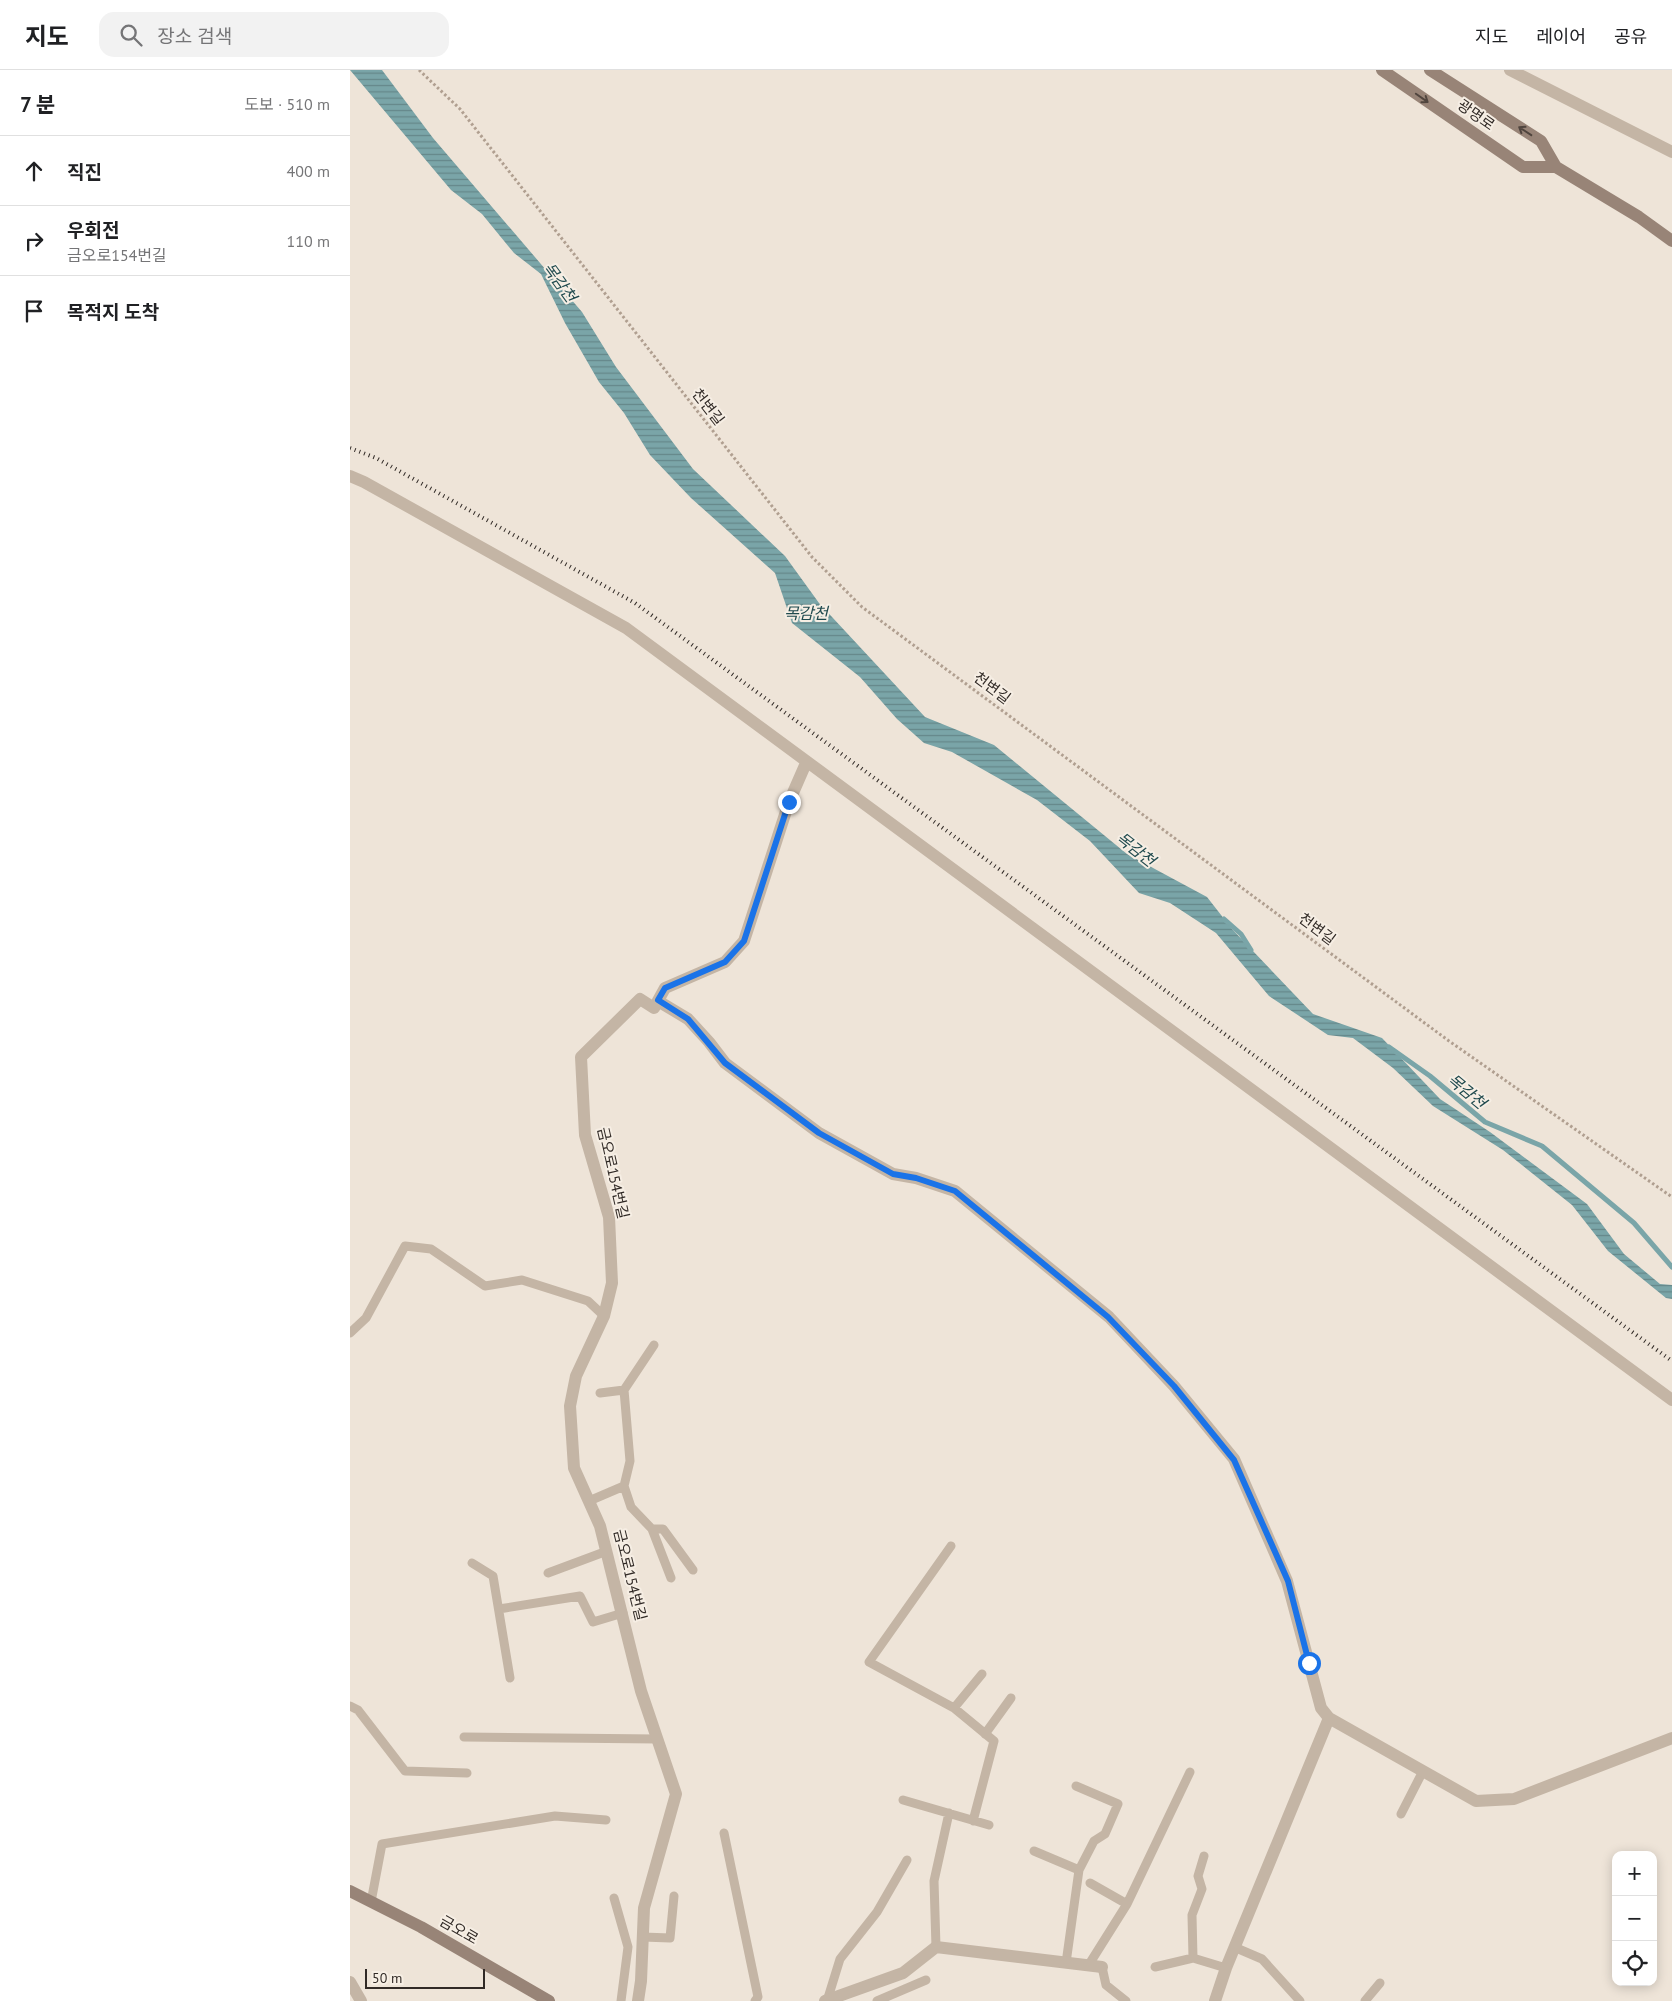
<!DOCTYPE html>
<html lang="ko">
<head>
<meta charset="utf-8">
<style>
	body { margin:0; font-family:"PT Sans","Noto Sans KR",sans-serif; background:#f2f2f2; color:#202124 }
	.controls { position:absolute; right:15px; bottom:15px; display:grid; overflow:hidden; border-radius:10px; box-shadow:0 2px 12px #0003 }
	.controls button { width:45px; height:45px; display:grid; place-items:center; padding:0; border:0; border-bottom:1px solid #e0e0e0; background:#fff; color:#202124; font:25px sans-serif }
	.scale { position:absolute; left:15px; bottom:12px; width:120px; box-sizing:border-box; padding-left:5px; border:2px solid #312a26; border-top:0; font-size:14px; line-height:18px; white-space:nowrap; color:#312a26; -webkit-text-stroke:4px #f6eee4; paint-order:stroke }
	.stop { position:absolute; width:15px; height:15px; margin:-11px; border:4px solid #1a73e8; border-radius:50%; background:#fff }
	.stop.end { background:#1a73e8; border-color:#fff; box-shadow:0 1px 5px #0008 }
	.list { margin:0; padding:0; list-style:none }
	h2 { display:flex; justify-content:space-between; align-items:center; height:65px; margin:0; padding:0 20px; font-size:21px }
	h2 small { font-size:16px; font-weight:400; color:#757577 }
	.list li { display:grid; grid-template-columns:32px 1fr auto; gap:15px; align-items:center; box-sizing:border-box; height:70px; padding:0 20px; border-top:1px solid #e0e0e0 }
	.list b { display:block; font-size:19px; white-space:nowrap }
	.list p { margin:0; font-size:16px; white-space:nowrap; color:#757577 }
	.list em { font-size:16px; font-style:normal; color:#757577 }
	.icon { flex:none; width:28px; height:28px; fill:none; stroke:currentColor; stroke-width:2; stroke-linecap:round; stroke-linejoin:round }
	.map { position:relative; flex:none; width:1322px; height:1931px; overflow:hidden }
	header { display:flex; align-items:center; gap:30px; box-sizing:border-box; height:70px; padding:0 25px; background:#fff; border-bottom:1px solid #e0e0e0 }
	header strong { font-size:24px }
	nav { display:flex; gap:28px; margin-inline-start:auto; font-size:18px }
	.search { width:350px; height:45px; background:#f2f2f2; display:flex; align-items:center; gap:12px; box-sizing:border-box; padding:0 18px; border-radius:15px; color:#757577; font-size:19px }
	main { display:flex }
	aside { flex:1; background:#fff }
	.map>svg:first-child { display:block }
	.water { fill:url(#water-rules) }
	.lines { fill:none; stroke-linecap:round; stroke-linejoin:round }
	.stream { stroke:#7aa5a8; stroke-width:5 }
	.path { stroke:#b09f90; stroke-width:3; stroke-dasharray:2.5 2.5; stroke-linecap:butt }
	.lane { stroke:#c4b5a5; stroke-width:9 }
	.street { stroke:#c4b5a5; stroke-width:12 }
	.secondary { stroke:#988477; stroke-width:12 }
	.rail { stroke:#312a26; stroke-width:4; stroke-dasharray:1 4; stroke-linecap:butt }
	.oneway { stroke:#50453e }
	.route { stroke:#1a73e8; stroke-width:6 }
	.labels { text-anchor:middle; stroke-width:4; stroke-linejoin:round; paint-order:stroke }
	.street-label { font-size:15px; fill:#312a26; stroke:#f6eee4 }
	.water-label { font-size:16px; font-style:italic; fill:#204a4e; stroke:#f6eee4 }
</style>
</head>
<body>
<header>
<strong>지도</strong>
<div class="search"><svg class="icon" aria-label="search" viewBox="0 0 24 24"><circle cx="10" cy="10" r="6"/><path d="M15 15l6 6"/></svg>장소 검색</div>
<nav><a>지도</a><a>레이어</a><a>공유</a></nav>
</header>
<main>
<aside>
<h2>7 분<small>도보 · 510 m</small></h2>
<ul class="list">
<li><svg class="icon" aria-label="ahead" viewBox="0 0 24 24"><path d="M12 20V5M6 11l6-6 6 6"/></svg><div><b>직진</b></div><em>400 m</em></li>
<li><svg class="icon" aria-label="right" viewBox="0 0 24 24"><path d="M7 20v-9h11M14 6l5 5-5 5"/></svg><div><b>우회전</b><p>금오로154번길</p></div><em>110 m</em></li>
<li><svg class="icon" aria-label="arrive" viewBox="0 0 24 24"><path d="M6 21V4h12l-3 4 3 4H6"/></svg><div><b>목적지 도착</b></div></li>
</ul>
</aside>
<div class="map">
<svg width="1322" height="1931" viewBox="0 0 1322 1931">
	<defs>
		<pattern id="water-rules" width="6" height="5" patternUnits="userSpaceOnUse" patternTransform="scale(1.25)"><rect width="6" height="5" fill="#7aa5a8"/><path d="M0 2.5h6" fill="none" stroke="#658789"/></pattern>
	</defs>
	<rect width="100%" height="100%" fill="#eee4d8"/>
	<path class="water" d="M0,0H32L83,68L232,242L266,297L343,399L435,486L469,533L575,647L644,675L777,784L857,827L882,859L963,944L1032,968L1090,1029L1140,1062L1237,1134L1274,1184L1310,1214L1322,1215V1229L1316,1228L1258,1181L1222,1135L1153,1080L1083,1036L1043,998L1003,968L978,965L919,926L866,863L820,833L789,823L740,771L687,730L602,682L574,673L547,649L510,607L442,553L425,503L341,428L300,385L274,343L249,312L215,253L191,204L164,183L132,144L101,120Z"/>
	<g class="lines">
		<path class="stream" d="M874,849L891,864L901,880
			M1039,977L1080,1006L1135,1052L1192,1076L1284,1153L1322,1197"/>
		<path class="path" d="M69,0L110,39L462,487L512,537L1099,971L1322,1127"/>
		<path class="lane" d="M0,1263L16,1248L55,1176L81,1179L135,1216L172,1210L238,1231L254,1246
			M250,1323L274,1320
			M274,1416L280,1391L274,1320L304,1275
			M239,1431L274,1416L281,1437L302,1459L321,1508
			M302,1459H313L343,1500
			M601,1476L519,1592L604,1638L644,1671L623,1751
			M122,1493L143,1506L160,1608
			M198,1503L257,1481
			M149,1539L230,1526L243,1552L273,1543
			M0,1636L8,1640L55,1701L117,1703
			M604,1638L632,1604
			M635,1664L661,1628
			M114,1667L307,1669
			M726,1716L768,1734L755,1764L744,1771L729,1800
			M553,1730L639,1755
			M1051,1744L1073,1701
			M374,1763L408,1927L405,1931
			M684,1781L729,1800L716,1893
			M264,1828L278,1877L271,1931
			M21,1832L32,1774L205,1746L256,1750
			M777,1834L840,1702
			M293,1867L320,1868L324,1826
			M586,1877L584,1811L599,1743
			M884,1877L912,1889L950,1931
			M843,1888L842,1845L852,1819L848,1806L854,1786
			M738,1896L777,1834L740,1813
			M752,1897L756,1915L776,1931
			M805,1897L843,1888L876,1898
			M477,1931L490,1889L527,1842L557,1790
			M527,1931L576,1910
			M1015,1931L1030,1913"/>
		<path class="street" d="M1160,0L1322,82
			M0,406L14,412L276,558L1322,1330
			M308,931L338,949L359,972L375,993L469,1063L543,1104L566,1108L605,1121L759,1247L824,1316L884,1389L937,1511L971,1638L979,1648L1126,1731L1164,1729L1322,1668
			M0,1912L11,1931
			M288,1931L291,1911L294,1838L326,1724L291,1621L250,1456L224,1398L220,1336L226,1306L254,1246L262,1213L259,1147L235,1065L231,987L290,929L304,938L315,918L375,892L394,871L439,732L456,693
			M475,1931L553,1903L586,1877L752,1897
			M865,1931L876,1898L979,1648"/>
		<path class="secondary" d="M1032,0L1173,97H1206
			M1080,0L1191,71L1206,97L1289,147L1322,171
			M0,1821L71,1857L199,1931"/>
		<path class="rail" d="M0,378L26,388L285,533L1322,1291"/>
	</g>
	<defs><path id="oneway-shaft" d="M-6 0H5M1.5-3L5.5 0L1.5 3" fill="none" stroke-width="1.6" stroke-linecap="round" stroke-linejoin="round" transform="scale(1.25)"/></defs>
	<g class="oneway">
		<use href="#oneway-shaft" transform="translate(1072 28) rotate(35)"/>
		<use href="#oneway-shaft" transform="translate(1175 61) rotate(-147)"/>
	</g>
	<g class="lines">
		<path class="route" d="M439,732L394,871L375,892L315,918L308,930L338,949L375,993L469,1063L543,1104L566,1108L605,1121L758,1247L824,1316L884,1390L938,1511L959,1593"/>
	</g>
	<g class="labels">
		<g class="street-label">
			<text transform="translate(1126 45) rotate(35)" y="5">광명로</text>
			<text transform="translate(358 337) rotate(52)" y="5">천변길</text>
			<text transform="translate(642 618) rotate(37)" y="5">천변길</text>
			<text transform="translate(967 859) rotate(37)" y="5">천변길</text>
			<text transform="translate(263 1103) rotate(77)" y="5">금오로154번길</text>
			<text transform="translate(280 1505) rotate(76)" y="5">금오로154번길</text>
			<text transform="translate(109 1860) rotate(30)" y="5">금오로</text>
		</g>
		<g class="water-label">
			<text transform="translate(210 212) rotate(54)" y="6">목감천</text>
			<text x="456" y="549">목감천</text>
			<text transform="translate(786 779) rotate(38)" y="6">목감천</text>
			<text transform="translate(1117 1021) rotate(40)" y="6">목감천</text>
		</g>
	</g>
</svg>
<div class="controls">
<button>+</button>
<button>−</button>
<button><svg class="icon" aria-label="locate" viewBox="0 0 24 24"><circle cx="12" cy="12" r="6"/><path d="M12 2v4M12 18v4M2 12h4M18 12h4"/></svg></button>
</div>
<div class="scale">50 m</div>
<div class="stop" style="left:959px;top:1593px"></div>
<div class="stop end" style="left:439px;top:732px"></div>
</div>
</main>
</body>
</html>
